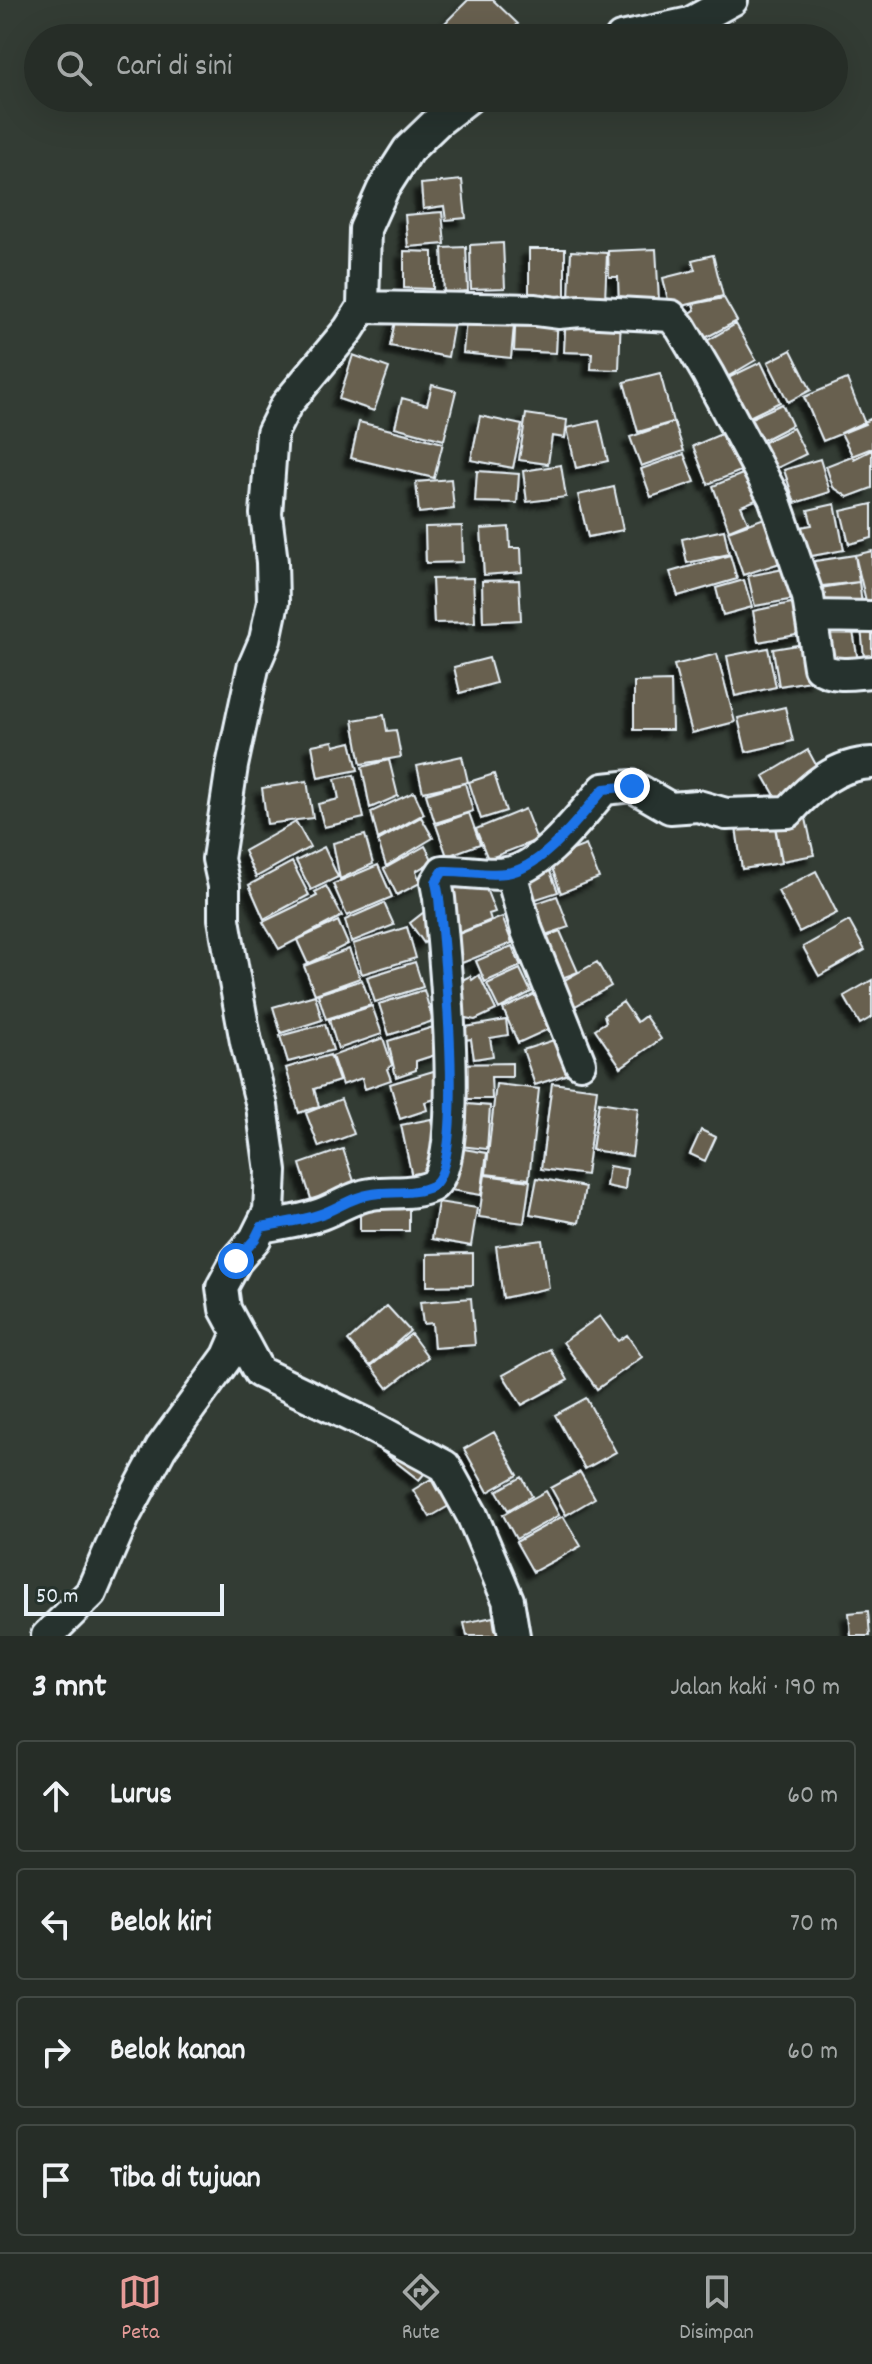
<!DOCTYPE html>
<html lang="id">
<head>
<meta charset="utf-8">
<style>
	body { margin:0; font-family:Dekko,sans-serif; background:#2e352f; color:#f1f3f6 }
	.scale { position:absolute; left:24px; bottom:20px; width:200px; box-sizing:border-box; padding-left:8px; border:4px solid #e8f1f8; border-top:0; font-size:22px; line-height:28px; white-space:nowrap; color:#e8f1f8; -webkit-text-stroke:6px #26332d; paint-order:stroke }
	.stop { position:absolute; width:24px; height:24px; margin:-18px; border:6px solid #1a73e8; border-radius:50%; background:#fff }
	.stop.end { background:#1a73e8; border-color:#fff; box-shadow:0 2px 8px #0008 }
	.list { margin:0; padding:0; list-style:none }
	h2 { display:flex; justify-content:space-between; align-items:center; height:104px; margin:0; padding:0 32px; font-size:34px }
	h2 small { font-size:26px; font-weight:400; color:#a4a8a7 }
	.list li { display:grid; grid-template-columns:52px 1fr auto; gap:24px; align-items:center; box-sizing:border-box; height:112px; margin:0 16px 16px; padding:0 16px; border:2px solid #424944; border-radius:8px }
	.list b { display:block; font-size:30px; white-space:nowrap }
	.list em { font-size:26px; font-style:normal; color:#a4a8a7 }
	.icon { flex:none; width:44px; height:44px; fill:none; stroke:currentColor; stroke-width:2; stroke-linecap:round; stroke-linejoin:round }
	.map { position:relative; flex:none; width:872px; height:1636px; overflow:hidden }
	.search { position:absolute; background:#262d27; box-shadow:0 8px 32px #0002; left:24px; right:24px; top:24px; height:88px; display:flex; align-items:center; gap:20px; box-sizing:border-box; padding:0 28px; border-radius:44px; color:#a4a8a7; font-size:30px }
	.sheet { height:616px; background:#262d27 }
	nav { display:flex; justify-content:space-around; align-items:center; box-sizing:border-box; height:112px; border-top:2px solid #424944; background:#262d27; font-size:22px; color:#a4a8a7 }
	nav a { display:grid; justify-items:center; gap:4px }
	nav .on { color:#e69b98 }
	.map>svg:first-child { display:block }
	.building { fill:#676150; stroke:#e8f1f8; stroke-width:2; filter:url(#shadow) }
	.lines { fill:none; stroke-linecap:round; stroke-linejoin:round }
	.minor-casing { stroke:#e8f1f8; stroke-width:36 }
	.minor { stroke:#26332d; stroke-width:30 }
	.route { stroke:#1a73e8; stroke-width:10 }
</style>
</head>
<body>
<div class="map">
<svg width="872" height="1636" viewBox="0 0 872 1636">
	<defs>
		<filter id="shadow"><feDropShadow dx="-7" dy="7" stdDeviation="2" flood-color="#0009"/></filter>
	</defs>
	<rect width="100%" height="100%" fill="#333c34"/>
	<filter id="ink" filterUnits="userSpaceOnUse"><feTurbulence type="fractalNoise" baseFrequency=".0125" numOctaves="2"/><feDisplacementMap in="SourceGraphic" scale="16" xChannelSelector="R" yChannelSelector="G"/><feConvolveMatrix kernelMatrix="1 2 1 2 8 2 1 2 1" color-interpolation-filters="sRGB"/></filter>
	<g filter="url(#ink)">
		<path class="building" d="M468,0H493L518,24L504,38H471L467,34L463,38H448L439,29Z
			M462,180L466,218L446,220L444,206L423,209L421,184Z
			M442,212L445,244L408,247L405,215Z
			M503,243L505,288L471,289L470,245Z
			M466,247L468,291L444,293L442,248Z
			M529,249H565V300H529Z
			M656,249L659,301L619,303L618,277H609L608,251Z
			M404,251L433,252V289L404,288Z
			M571,251L607,253L605,301L569,299Z
			M713,255L723,296L670,309L663,278L695,270L692,260Z
			M724,298L737,321L696,343L682,318L695,310L693,304Z
			M399,301L456,311L448,357L390,346Z
			M467,308L515,313L511,358L463,353Z
			M516,310L558,313L556,353L514,351Z
			M566,311L621,314L619,370L591,369L592,353L564,352Z
			M736,324L756,360L720,381L700,345Z
			M791,350L811,390L788,402L768,362Z
			M353,355L389,368L374,411L339,399Z
			M761,362L780,402L743,420L724,380Z
			M660,373L673,422L638,432L624,382Z
			M847,379L865,424L823,441L804,397Z
			M432,385L456,391L444,440L395,427L402,398L427,405Z
			M782,404L792,425L757,443L747,420Z
			M526,414L567,420L565,438L552,436L548,464L519,460Z
			M480,416L522,425L513,468L471,460Z
			M872,418V450L854,459L841,433Z
			M599,421L608,461L576,468L567,428Z
			M359,422L443,443L434,478L351,458Z
			M674,422L684,451L641,466L630,437Z
			M735,428L751,467L708,484L693,446Z
			M793,428L806,454L771,471L758,445Z
			M872,448V488L848,497L833,487L826,466Z
			M684,454L695,482L651,497L641,469Z
			M820,459L830,492L795,503L784,470Z
			M561,465L566,497L527,502L523,471Z
			M757,468L768,495L741,506L748,522L729,530L713,486Z
			M477,471L519,474L517,503L475,502Z
			M451,479L454,509L419,513L416,482Z
			M614,487L623,530L588,537L578,495Z
			M835,504L844,550L801,558L795,528L812,525L808,510Z
			M872,504V538L849,544L841,511Z
			M773,515L789,560L743,575L728,531Z
			M462,526L463,562L426,563L425,527Z
			M509,527L510,548H521L522,572L484,575L481,529Z
			M724,530L729,554L687,563L682,539Z
			M872,551V605H867L855,555Z
			M730,555L737,579L678,596L670,572Z
			M855,555L859,582L813,587L802,563Z
			M794,567L800,598L755,606L748,576Z
			M473,578L475,622L434,623L432,579Z
			M519,580L521,620L483,622L482,581Z
			M744,580L752,607L723,615L716,588Z
			M859,582L862,604L818,611L814,589Z
			M801,601L807,633L758,642L753,611Z
			M821,625L852,626L858,661L826,660Z
			M872,627V666H865L861,628Z
			M810,643L816,680L779,686L773,649Z
			M768,648L776,687L735,696L727,656Z
			M717,654L735,722L692,733L674,665Z
			M489,658L496,683L460,693L454,667Z
			M671,681L672,730H634V682Z
			M785,707L793,741L746,752L738,718Z
			M384,715L387,731L396,730L401,757L361,764L353,720Z
			M333,741L334,746L351,742L358,770L318,778L312,745Z
			M808,750L821,774L777,799L764,776Z
			M462,756L468,782L423,792L417,766Z
			M389,760L398,796L370,808L362,767Z
			M494,774L506,811L481,819L469,782Z
			M354,775L364,818L324,827L318,804L339,799L335,779Z
			M307,781L313,818L267,824L262,788Z
			M465,783L473,811L435,823L426,794Z
			M414,792L424,814L378,839L371,812Z
			M525,809L537,840L488,859L476,829Z
			M469,813L480,844L447,856L436,825Z
			M805,814L814,855L782,861L774,821Z
			M421,817L433,838L386,866L378,841Z
			M774,821L781,863L742,869L736,827Z
			M296,822L310,847L256,877L244,851Z
			M365,835L373,864L340,879L333,843Z
			M586,845L599,878L561,893L549,859Z
			M425,846L433,861L416,871L420,883L397,895L384,869Z
			M324,847L338,877L311,890L296,861Z
			M292,862L309,895L264,919L249,885Z
			M547,864L558,892L524,903L514,875Z
			M378,865L392,897L347,916L333,884Z
			M816,871L837,913L799,932L778,891Z
			M481,876L495,912L489,914L491,920L457,934L440,892Z
			M326,886L342,916L279,949L263,922L317,896L315,892Z
			M557,896L569,927L536,938L525,907Z
			M384,903L394,925L351,942L345,920Z
			M424,912L438,930L424,943L410,923Z
			M502,917L512,943L457,965L446,939Z
			M338,921L348,944L308,964L297,940Z
			M849,921L865,950L819,976L803,947Z
			M407,927L416,958L362,974L353,944Z
			M560,931L578,972L554,981L537,940Z
			M512,946L521,966L485,982L476,961Z
			M349,949L360,978L315,994L304,966Z
			M415,962L423,987L375,1002L367,977Z
			M597,962L611,986L568,1010L554,986Z
			M520,969L531,992L499,1009L487,984Z
			M479,975L496,1010L475,1020L461,1017L452,985L470,976L472,980Z
			M362,980L371,1005L326,1019L318,994Z
			M872,980V1017L860,1024L844,996Z
			M424,990L433,1021L389,1035L379,1004Z
			M537,993L553,1027L518,1043L503,1009Z
			M315,995L322,1020L281,1033L273,1007Z
			M623,1002L637,1022L645,1016L661,1039L621,1067L595,1029L606,1022L604,1015Z
			M372,1006L382,1034L338,1049L329,1020Z
			M506,1020L508,1035L490,1038L493,1056L474,1059L471,1039L456,1041L454,1029Z
			M325,1024L333,1050L288,1062L280,1036Z
			M433,1027L441,1053L416,1061V1070L396,1077L388,1041Z
			M383,1038L392,1065L387,1069L391,1080L365,1089L362,1078L342,1085L332,1056Z
			M560,1038L571,1073L535,1085L523,1050Z
			M330,1055L339,1081L314,1089L319,1106L299,1113L286,1068Z
			M512,1063V1077H491L492,1099H455L454,1064Z
			M440,1069L448,1095L425,1102L427,1110L400,1119L390,1084Z
			M552,1083L597,1089L586,1175L541,1169Z
			M496,1084L539,1089L529,1179L486,1174Z
			M341,1099L354,1134L319,1147L306,1113Z
			M599,1102L638,1108L632,1156L592,1150Z
			M455,1103L490,1106L487,1149L451,1145Z
			M431,1119L442,1171L412,1177L401,1125Z
			M701,1130L716,1137L705,1161L690,1154Z
			M452,1147L487,1153L481,1195L445,1189Z
			M343,1149L358,1193L314,1208L300,1164Z
			M609,1166L627,1169L625,1190L606,1186Z
			M485,1175L530,1181L524,1223L479,1217Z
			M537,1178L585,1187L579,1223L530,1214Z
			M360,1199H409V1231H360Z
			M438,1202L477,1208L471,1246L432,1239Z
			M542,1240L549,1288L503,1298L496,1246Z
			M473,1253V1285L427,1286V1254Z
			M471,1298L475,1345L434,1348L432,1323L423,1324L420,1302Z
			M387,1306L410,1331L370,1366L348,1341Z
			M600,1316L618,1341L627,1335L642,1357L597,1389L563,1342Z
			M411,1334L428,1357L388,1388L371,1366Z
			M550,1349L568,1380L522,1405L503,1375Z
			M586,1398L616,1452L585,1469L555,1415Z
			M397,1424L439,1456L419,1480L378,1448Z
			M494,1432L518,1475L488,1492L464,1449Z
			M460,1463L476,1490L430,1517L413,1490L431,1479L437,1490L458,1477Z
			M580,1472L595,1498L566,1515L551,1488Z
			M522,1477L532,1496L508,1510L497,1491Z
			M546,1491L559,1515L516,1539L503,1515Z
			M563,1516L581,1546L533,1572L516,1542Z
			M868,1611L870,1636H851L849,1613Z
			M493,1617L495,1630L516,1626L518,1636H467L464,1623Z"/>
		<g class="lines">
			<defs>
				<path id="minor" d="M621,38L690,23L732,0
					M468,98L437,122L408,150L383,189L365,229L363,307L349,329L286,405L272,433L266,514L272,562L273,602L265,640L253,668L242,719L232,766L218,859L224,886V919L233,971L246,1042L262,1106L271,1171L269,1211L255,1239L236,1261L222,1287L225,1309L259,1372L367,1424L445,1466L472,1515L508,1600L514,1636
					M363,307L535,310L558,313L581,311L671,316L681,328L708,374L774,498L808,597L811,616L872,617
					M811,616L819,667C833,678 855,673 872,672
					M511,873L527,931L580,1063
					M261,1227C281,1223 302,1221 321,1214C338,1208 354,1196 372,1194C391,1191 414,1195 432,1186C467,1166 443,941 439,898L436,882L443,871C465,870 485,876 506,873C542,869 581,815 604,789L632,786L670,808L698,806L726,814L788,812C811,787 836,764 872,763
					M47,1636L91,1593L124,1517L161,1448L228,1356L238,1333"/>
			</defs>
			<use href="#minor" class="minor-casing"/>
			<use href="#minor" class="minor"/>
		</g>
	</g>
	<g class="lines" filter="url(#ink)">
		<path class="route" d="M236,1261L255,1239L261,1227C280,1223 302,1221 321,1214C338,1208 354,1196 372,1194C391,1191 414,1195 432,1186C467,1166 443,941 439,898L436,882L443,871C465,870 485,876 506,873C542,869 581,815 604,789L632,786"/>
	</g>
</svg>
<div class="scale">50 m</div>
<div class="stop" style="left:236px;top:1261px"></div>
<div class="stop end" style="left:632px;top:786px"></div>
<div class="search"><svg class="icon" aria-label="search" viewBox="0 0 24 24"><circle cx="10" cy="10" r="6"/><path d="M15 15l6 6"/></svg>Cari di sini</div>
</div>
<section class="sheet">
<h2>3 mnt<small>Jalan kaki · 190 m</small></h2>
<ul class="list">
<li><svg class="icon" aria-label="ahead" viewBox="0 0 24 24"><path d="M12 20V5M6 11l6-6 6 6"/></svg><div><b>Lurus</b></div><em>60 m</em></li>
<li><svg class="icon" aria-label="left" viewBox="0 0 24 24"><path d="M17 20v-9H6M10 6l-5 5 5 5"/></svg><div><b>Belok kiri</b></div><em>70 m</em></li>
<li><svg class="icon" aria-label="right" viewBox="0 0 24 24"><path d="M7 20v-9h11M14 6l5 5-5 5"/></svg><div><b>Belok kanan</b></div><em>60 m</em></li>
<li><svg class="icon" aria-label="arrive" viewBox="0 0 24 24"><path d="M6 21V4h12l-3 4 3 4H6"/></svg><div><b>Tiba di tujuan</b></div></li>
</ul>
</section>
<nav>
<a class="on"><svg class="icon" aria-label="map" viewBox="0 0 24 24"><path d="M3 6l6-2 6 2 6-2v14l-6 2-6-2-6 2zM9 4v14M15 6v14"/></svg>Peta</a>
<a><svg class="icon" aria-label="directions" viewBox="0 0 24 24"><path d="M12 3l9 9-9 9-9-9zM9 14v-3h6M13 9l2 2-2 2"/></svg>Rute</a>
<a><svg class="icon" aria-label="saved" viewBox="0 0 24 24"><path d="M7 4h10v16l-5-4-5 4z"/></svg>Disimpan</a>
</nav>
</body>
</html>
